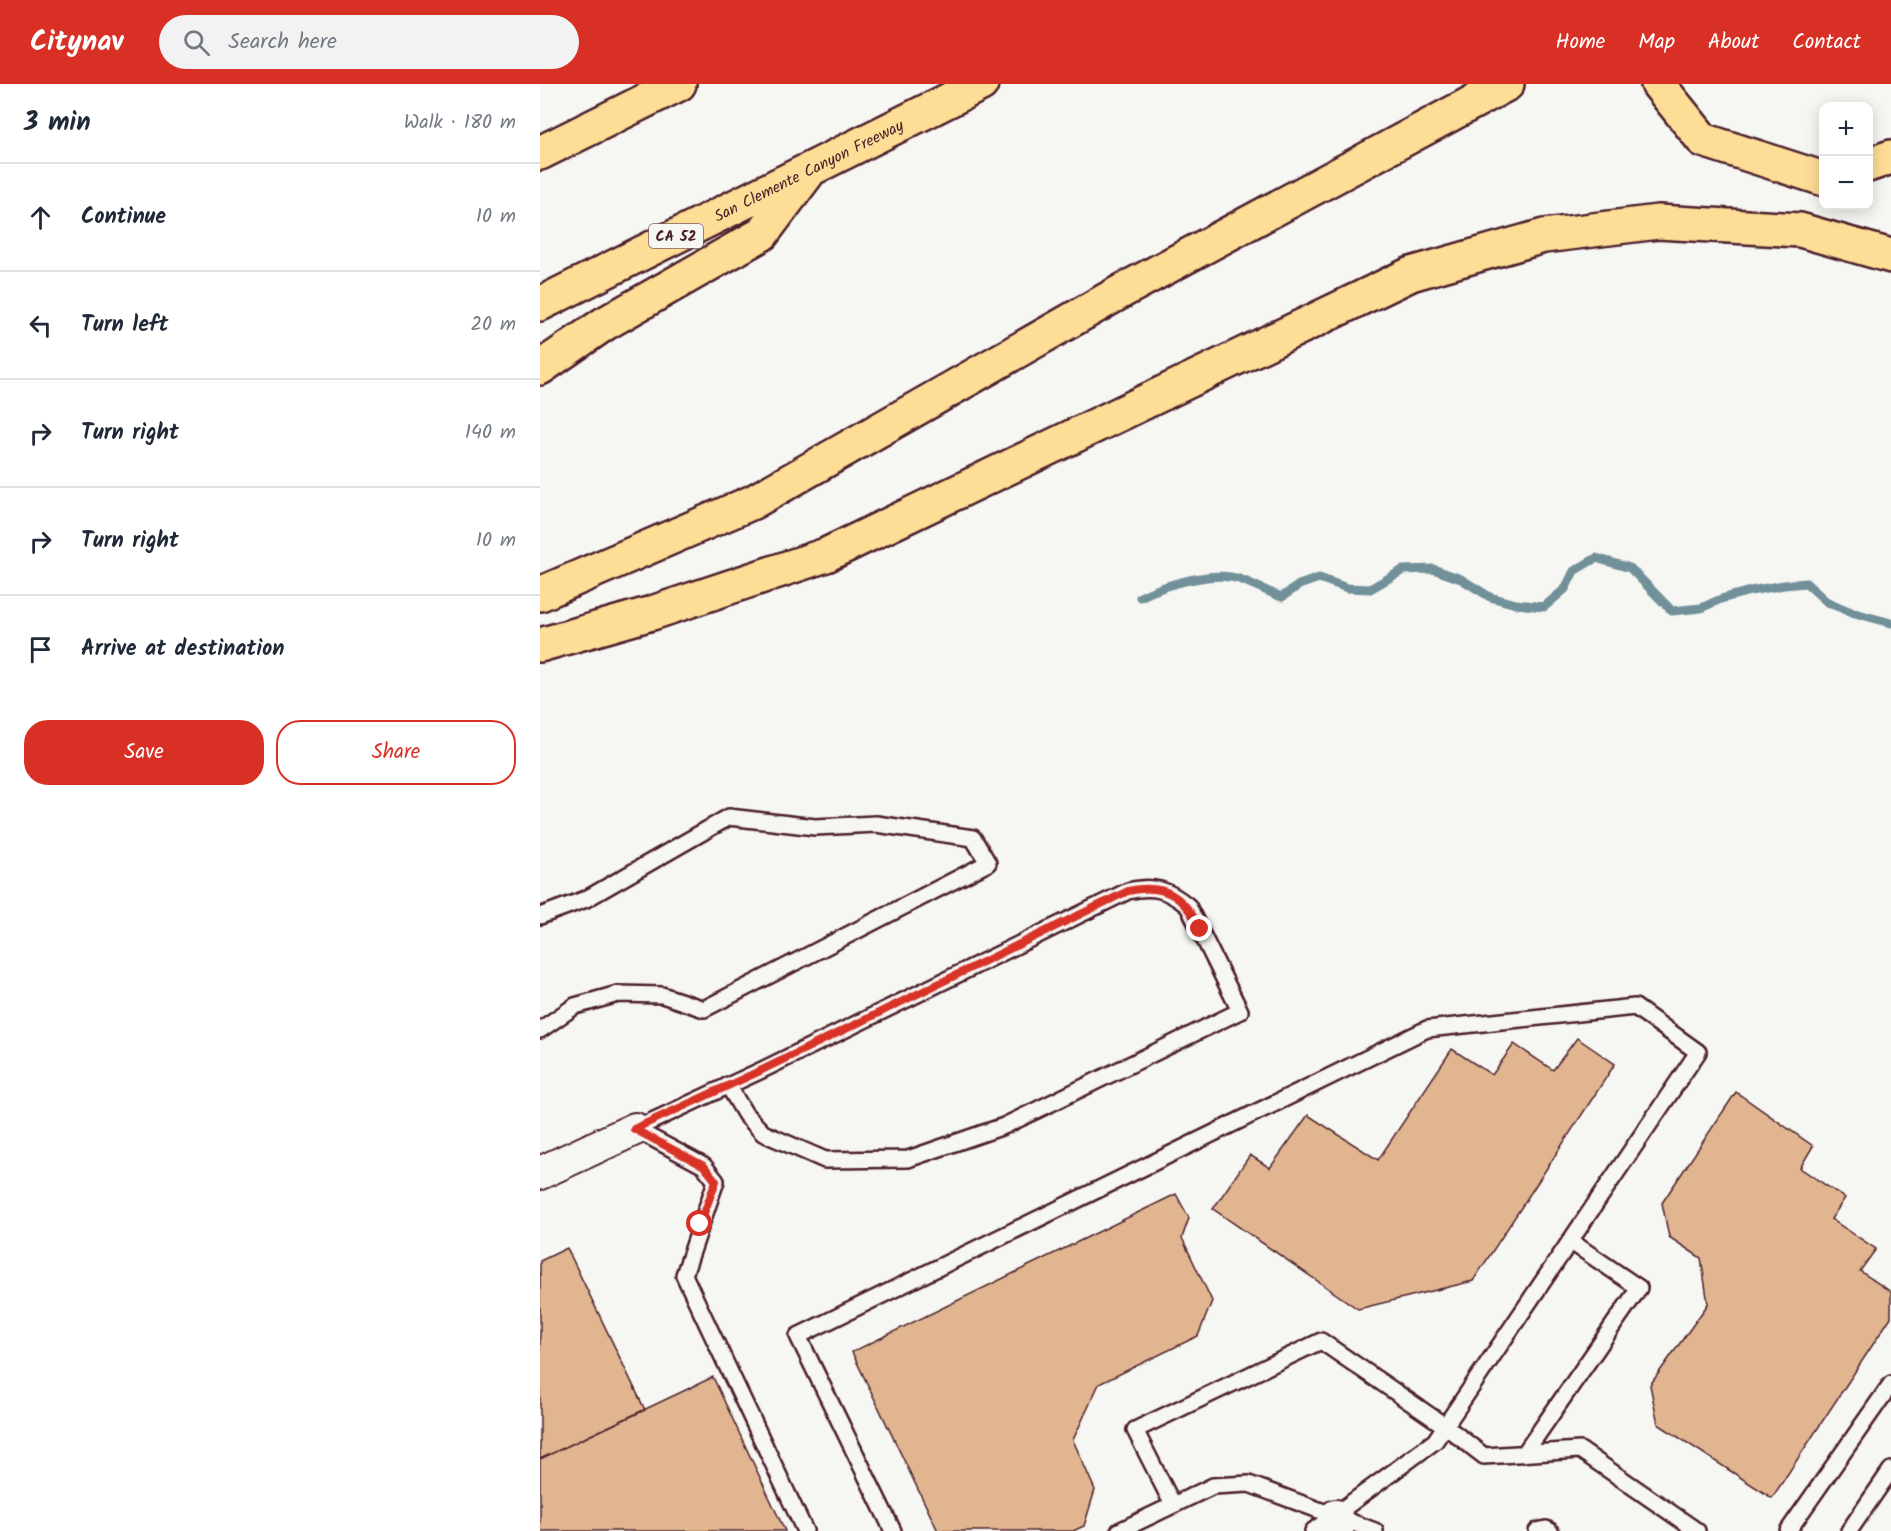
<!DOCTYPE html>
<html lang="en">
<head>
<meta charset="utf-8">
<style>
	body { margin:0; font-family:Kalam,sans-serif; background:#f2f2f3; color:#1f2937 }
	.controls { position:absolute; right:18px; top:18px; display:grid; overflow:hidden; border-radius:12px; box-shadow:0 3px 15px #0003 }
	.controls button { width:54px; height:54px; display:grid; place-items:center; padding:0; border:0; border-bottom:2px solid #e0e1e3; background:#fff; color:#1f2937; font:30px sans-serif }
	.stop { position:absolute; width:18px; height:18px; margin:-14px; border:4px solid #d93025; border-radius:50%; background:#fff }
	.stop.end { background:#d93025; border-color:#fff; box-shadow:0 2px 6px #0008 }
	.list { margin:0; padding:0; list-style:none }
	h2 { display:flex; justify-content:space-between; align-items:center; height:78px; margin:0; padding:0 24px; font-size:26px }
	h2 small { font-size:20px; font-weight:400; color:#747a83 }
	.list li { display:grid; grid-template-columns:39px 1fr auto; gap:18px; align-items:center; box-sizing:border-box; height:108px; padding:0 24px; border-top:2px solid #e0e1e3 }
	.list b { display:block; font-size:22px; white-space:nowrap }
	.list em { font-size:20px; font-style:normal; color:#747a83 }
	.actions { display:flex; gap:12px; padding:18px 24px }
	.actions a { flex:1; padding:14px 0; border:2px solid #d93025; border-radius:24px; text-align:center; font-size:21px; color:#d93025 }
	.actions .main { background:#d93025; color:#fff }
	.icon { flex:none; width:33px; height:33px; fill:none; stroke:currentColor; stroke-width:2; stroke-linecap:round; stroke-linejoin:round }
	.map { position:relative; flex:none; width:1351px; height:1447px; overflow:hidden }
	header { display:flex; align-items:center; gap:36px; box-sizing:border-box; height:84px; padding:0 30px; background:#d93025; color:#fff }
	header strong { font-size:28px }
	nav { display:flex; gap:33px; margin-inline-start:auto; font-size:21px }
	.search { width:420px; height:54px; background:#f2f2f3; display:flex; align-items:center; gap:15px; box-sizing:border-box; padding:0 21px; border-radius:33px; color:#747a83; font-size:22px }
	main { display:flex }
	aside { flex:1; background:#fff }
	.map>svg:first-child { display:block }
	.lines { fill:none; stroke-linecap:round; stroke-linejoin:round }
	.stream { stroke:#719099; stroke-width:9 }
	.building { fill:#e0b590; stroke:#4a1f2b; stroke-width:1.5 }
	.service-casing { stroke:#4a1f2b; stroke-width:20 }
	.minor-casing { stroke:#4a1f2b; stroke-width:36 }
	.motorway-casing { stroke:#4a1f2b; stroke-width:38 }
	.service { stroke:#f6f6f2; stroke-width:15 }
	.minor { stroke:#f6f6f2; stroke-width:32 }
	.motorway { stroke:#fedd96; stroke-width:33 }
	.route { stroke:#d93025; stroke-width:8 }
	.labels { text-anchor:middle; stroke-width:5; stroke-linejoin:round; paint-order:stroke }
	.shield { fill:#f6f6f2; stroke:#7e6067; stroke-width:1.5 }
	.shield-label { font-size:15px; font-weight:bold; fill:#4a1f2b }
	.street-label { font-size:16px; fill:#4a1f2b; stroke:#f6f6f2 }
</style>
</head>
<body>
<header>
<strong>Citynav</strong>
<div class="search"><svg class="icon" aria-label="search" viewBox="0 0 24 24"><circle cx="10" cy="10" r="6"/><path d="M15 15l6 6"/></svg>Search here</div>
<nav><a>Home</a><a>Map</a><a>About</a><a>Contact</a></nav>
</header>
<main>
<aside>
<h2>3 min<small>Walk · 180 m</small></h2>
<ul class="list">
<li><svg class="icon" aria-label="ahead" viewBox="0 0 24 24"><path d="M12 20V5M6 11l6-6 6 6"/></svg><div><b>Continue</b></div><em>10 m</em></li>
<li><svg class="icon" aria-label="left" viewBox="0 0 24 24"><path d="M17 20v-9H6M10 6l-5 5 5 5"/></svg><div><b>Turn left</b></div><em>20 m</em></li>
<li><svg class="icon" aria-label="right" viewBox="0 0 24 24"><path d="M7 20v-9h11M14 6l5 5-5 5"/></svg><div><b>Turn right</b></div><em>140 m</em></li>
<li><svg class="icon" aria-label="right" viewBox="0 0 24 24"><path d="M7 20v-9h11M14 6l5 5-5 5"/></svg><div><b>Turn right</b></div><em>10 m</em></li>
<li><svg class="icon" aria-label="arrive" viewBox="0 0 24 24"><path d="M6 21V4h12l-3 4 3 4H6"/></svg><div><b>Arrive at destination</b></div></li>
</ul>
<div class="actions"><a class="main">Save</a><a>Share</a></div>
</aside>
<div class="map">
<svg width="1351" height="1447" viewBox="0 0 1351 1447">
	<rect width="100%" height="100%" fill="#f6f6f2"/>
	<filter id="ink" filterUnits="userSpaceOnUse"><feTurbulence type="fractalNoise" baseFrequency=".0167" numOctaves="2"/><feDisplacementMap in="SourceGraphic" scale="12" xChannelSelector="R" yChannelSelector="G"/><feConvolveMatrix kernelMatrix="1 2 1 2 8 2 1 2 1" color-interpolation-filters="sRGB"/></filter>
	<g filter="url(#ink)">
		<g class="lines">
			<path class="stream" d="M600,513C624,501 673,486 699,495C714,500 727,508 742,513L759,501L779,494L807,504L830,505L863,486L893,485L921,495L950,513L976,520L1004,523L1025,505L1034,487L1056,474L1090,484L1132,527L1161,524L1181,515L1210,507L1244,501L1266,499L1287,518L1311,528L1351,539"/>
		</g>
		<path class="building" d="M1037,954L1075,980L933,1197L818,1225L673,1125L710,1071L730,1084L768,1031L838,1076L912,965L952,991L974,960L1013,986Z
			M1196,1008L1273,1062L1260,1084L1305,1114L1291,1135L1336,1165L1320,1187L1351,1208V1233L1232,1414L1118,1340L1110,1301L1168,1220L1161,1174L1129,1153L1122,1119Z
			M636,1110L649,1134L642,1154L672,1217L658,1252L559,1300L533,1356L555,1406L544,1442L533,1447H398L312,1268Z
			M27,1164L105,1326L0,1375V1177Z
			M173,1293L245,1447H0V1375Z"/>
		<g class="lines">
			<defs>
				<path id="service" d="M0,832L46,815L189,733L275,743L336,740L433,754L448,779L164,925L122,911L78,910L35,922L0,946
					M95,1045L222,986L588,807C614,801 627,805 648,822L700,927L464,1042L368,1075L285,1076L223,1049L205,1030L188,1001
					M95,1045L164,1082L176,1097L144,1191L265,1447
					M984,1370L1099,1204L1030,1157
					M633,1421L595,1346L781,1257L905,1342L944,1372L1040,1366L1157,1447
					M353,1447L258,1252L887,945L1095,923L1158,968L895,1357L773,1447
					M579,1447L673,1402L709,1400L835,1447
					M997,1447L1006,1445L1010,1447
					M1248,1447L1351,1300
					M1309,1447L1351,1386"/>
				<path id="minor" d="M0,1089L95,1045
					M796,1432L797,1447"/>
				<g id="motorway">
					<path d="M1118,0L1163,56L1284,95"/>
					<path d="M0,69L139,0"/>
					<path d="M1328,81L1351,73"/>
					<path id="s1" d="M0,220L441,0"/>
					<path d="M0,284L64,240L222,150L267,90"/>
					<path d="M0,510L213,418L584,206L967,0"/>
					<path d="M0,561L112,529L286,471L871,190L1004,152L1118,138L1260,146L1351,172"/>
				</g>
			</defs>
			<use href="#service" class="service-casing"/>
			<use href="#minor" class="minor-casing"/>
			<use href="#motorway" class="motorway-casing"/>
			<use href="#service" class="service"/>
			<use href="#minor" class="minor"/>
			<use href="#motorway" class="motorway"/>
		</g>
	</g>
	<g class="lines" filter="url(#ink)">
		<path class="route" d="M160,1140L176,1097L164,1082L94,1045L222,986L588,807C625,799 644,812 660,845"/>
	</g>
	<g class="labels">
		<rect class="shield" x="109" y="140" width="54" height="24" rx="4.5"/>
		<g class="shield-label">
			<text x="136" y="157">CA 52</text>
		</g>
		<g class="street-label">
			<text dy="6" stroke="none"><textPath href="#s1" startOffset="300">San Clemente Canyon Freeway</textPath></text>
		</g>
	</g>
</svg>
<div class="controls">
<button>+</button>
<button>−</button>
</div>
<div class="stop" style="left:160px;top:1140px"></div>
<div class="stop end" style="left:660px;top:845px"></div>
</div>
</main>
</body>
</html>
